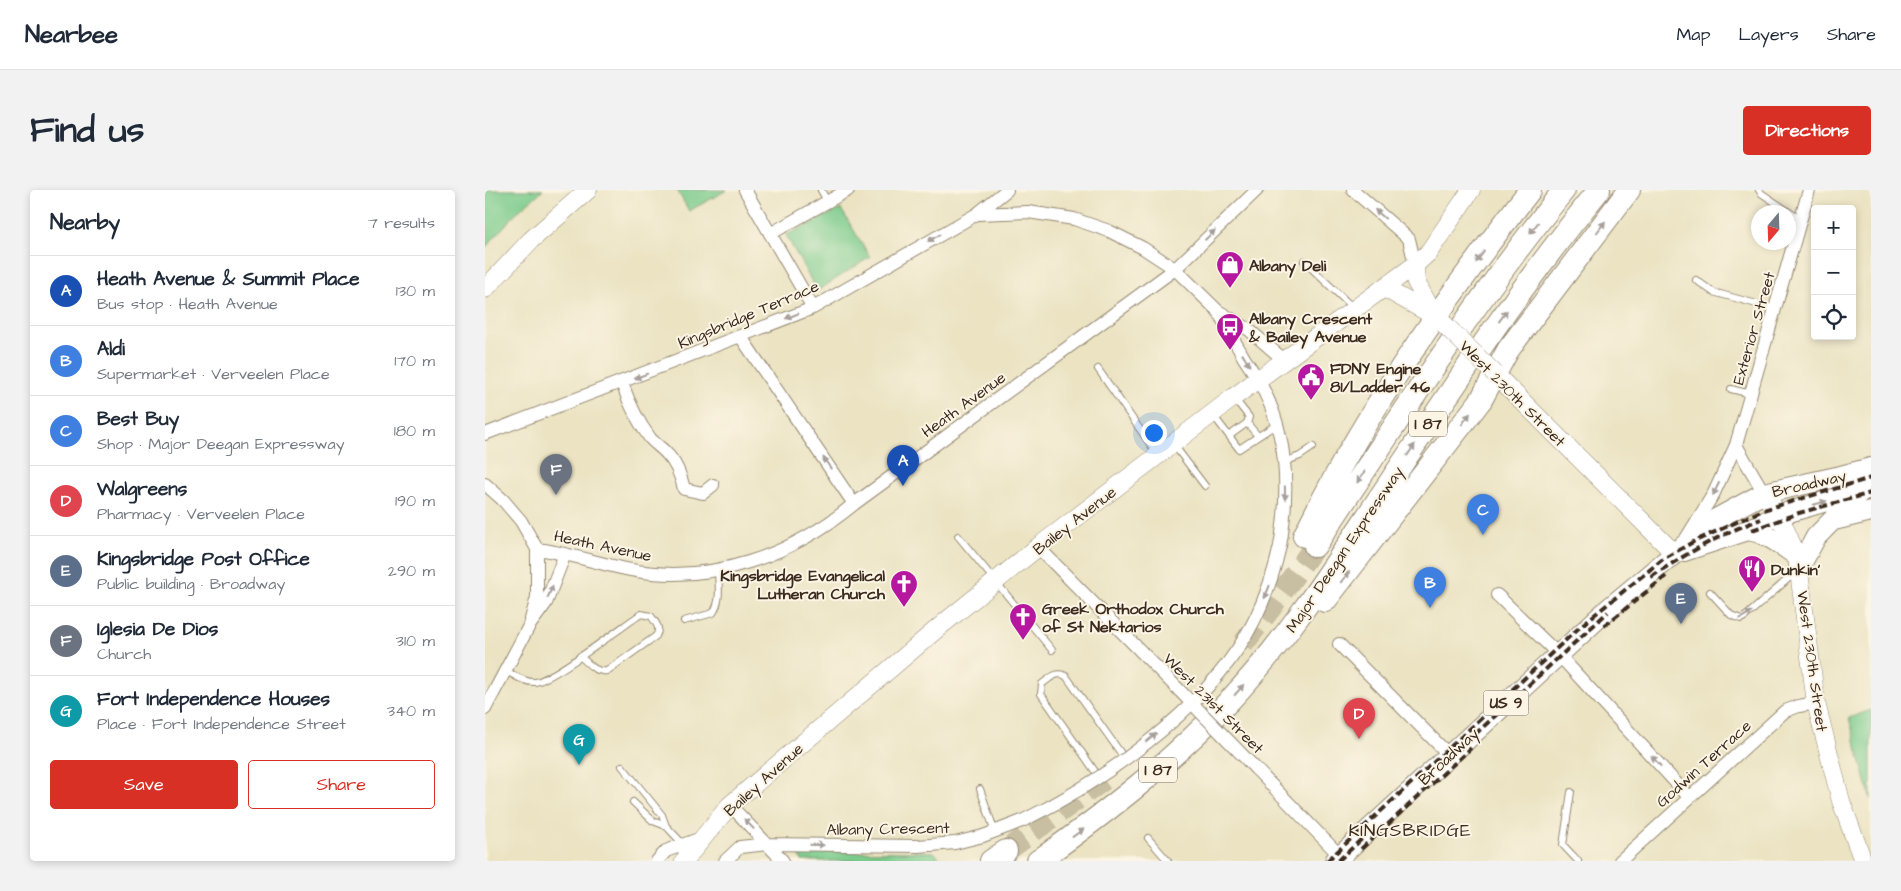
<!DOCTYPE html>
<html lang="en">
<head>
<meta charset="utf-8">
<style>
	body { margin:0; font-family:"Architects Daughter",sans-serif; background:#f2f2f3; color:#1f2937 }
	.controls { position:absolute; right:15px; top:15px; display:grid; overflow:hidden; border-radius:5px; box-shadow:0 2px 8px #0003 }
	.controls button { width:45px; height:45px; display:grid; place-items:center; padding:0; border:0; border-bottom:1px solid #e0e1e3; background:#fff; color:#1f2937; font:25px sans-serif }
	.compass { position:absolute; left:1266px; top:15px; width:45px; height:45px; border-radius:50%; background:#fff; box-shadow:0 2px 8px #0003; rotate:199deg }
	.you { position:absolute; left:668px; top:242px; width:18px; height:18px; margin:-12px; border:4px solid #fff; border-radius:50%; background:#1a73e8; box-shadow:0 0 0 8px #1a73e833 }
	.badge { display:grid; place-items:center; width:32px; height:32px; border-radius:50%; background:#d93025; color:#fff; font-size:16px; font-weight:700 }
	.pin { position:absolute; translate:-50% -41px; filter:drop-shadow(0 1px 2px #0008) }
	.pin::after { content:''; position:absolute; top:26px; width:18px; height:15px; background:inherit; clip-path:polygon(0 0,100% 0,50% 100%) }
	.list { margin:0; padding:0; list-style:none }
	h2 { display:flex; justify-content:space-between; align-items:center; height:65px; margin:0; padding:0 20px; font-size:21px }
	h2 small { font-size:16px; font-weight:400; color:#747a83 }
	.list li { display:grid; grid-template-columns:32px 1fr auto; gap:15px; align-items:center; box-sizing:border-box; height:70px; padding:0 20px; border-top:1px solid #e0e1e3 }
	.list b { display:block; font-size:19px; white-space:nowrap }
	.list p { margin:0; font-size:16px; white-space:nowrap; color:#747a83 }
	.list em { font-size:16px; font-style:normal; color:#747a83 }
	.actions { display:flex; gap:10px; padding:15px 20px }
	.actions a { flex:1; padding:11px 0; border:1px solid #d93025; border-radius:5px; text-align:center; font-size:18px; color:#d93025 }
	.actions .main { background:#d93025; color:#fff }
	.icon { flex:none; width:28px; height:28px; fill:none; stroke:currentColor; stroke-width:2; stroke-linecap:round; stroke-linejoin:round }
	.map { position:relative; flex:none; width:1386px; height:671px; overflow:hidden; border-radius:5px }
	header { display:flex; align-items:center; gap:30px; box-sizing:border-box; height:70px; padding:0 25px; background:#fff; border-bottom:1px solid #e0e1e3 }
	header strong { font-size:24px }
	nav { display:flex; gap:28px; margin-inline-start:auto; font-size:18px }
	.intro { display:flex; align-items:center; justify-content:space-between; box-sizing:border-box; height:120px; padding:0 30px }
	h1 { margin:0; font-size:35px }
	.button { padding:12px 22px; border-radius:5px; background:#d93025; color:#fff; font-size:18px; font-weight:700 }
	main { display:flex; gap:30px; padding:0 30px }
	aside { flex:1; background:#fff; border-radius:5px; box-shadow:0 2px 8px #0003 }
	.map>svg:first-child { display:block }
	.green { fill:#7ccb8c; stroke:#5c7a55 }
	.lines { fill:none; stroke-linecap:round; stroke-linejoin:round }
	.highway-tunnel { stroke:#c8bea1; stroke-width:22; stroke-dasharray:22 11; stroke-linecap:butt }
	.lane-casing { stroke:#938670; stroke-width:8 }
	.street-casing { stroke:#938670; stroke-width:14 }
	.secondary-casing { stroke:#938670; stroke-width:19 }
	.primary-casing { stroke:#938670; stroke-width:22 }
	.highway-casing { stroke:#938670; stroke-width:24 }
	.lane { stroke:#fff; stroke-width:6 }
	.street { stroke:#fff; stroke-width:12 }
	.secondary { stroke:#fff; stroke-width:18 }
	.primary { stroke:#fff; stroke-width:20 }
	.highway { stroke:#fff; stroke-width:22 }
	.rail { stroke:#3b2a1e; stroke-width:4; stroke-dasharray:8 4; stroke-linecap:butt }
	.street-bridge-casing { stroke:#938670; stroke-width:14; stroke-linecap:butt }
	.secondary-bridge-casing { stroke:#938670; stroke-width:19; stroke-linecap:butt }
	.street-bridge { stroke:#fff; stroke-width:12 }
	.secondary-bridge { stroke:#fff; stroke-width:18 }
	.oneway { fill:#a79f9a }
	.labels { text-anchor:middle; stroke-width:4; stroke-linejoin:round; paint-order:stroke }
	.shield { fill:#fcf5e5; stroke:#75675a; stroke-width:1 }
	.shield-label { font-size:15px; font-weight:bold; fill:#3b2a1e }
	.poi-label { font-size:16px; font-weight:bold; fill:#3b2a1e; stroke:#fcf5e5; text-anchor:start }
	.street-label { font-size:16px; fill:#3b2a1e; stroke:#fcf5e5 }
	.neighbourhood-label { font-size:18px; letter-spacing:1px; fill:#3b2a1e; stroke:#fcf5e5 }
</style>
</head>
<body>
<header>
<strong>Nearbee</strong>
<nav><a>Map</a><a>Layers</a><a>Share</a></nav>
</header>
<div class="intro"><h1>Find us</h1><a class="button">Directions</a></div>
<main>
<aside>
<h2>Nearby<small>7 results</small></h2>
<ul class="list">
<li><span class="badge" style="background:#1a4fb4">A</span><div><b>Heath Avenue &amp; Summit Place</b><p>Bus stop · Heath Avenue</p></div><em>130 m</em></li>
<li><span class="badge" style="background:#3f7fe0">B</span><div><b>Aldi</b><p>Supermarket · Verveelen Place</p></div><em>170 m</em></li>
<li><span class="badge" style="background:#3f7fe0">C</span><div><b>Best Buy</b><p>Shop · Major Deegan Expressway</p></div><em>180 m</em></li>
<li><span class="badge" style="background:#e0444e">D</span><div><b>Walgreens</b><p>Pharmacy · Verveelen Place</p></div><em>190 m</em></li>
<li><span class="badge" style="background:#5c6f8a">E</span><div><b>Kingsbridge Post Office</b><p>Public building · Broadway</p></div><em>290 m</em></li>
<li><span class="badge" style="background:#6b7280">F</span><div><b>Iglesia De Dios</b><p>Church</p></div><em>310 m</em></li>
<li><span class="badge" style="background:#0f9aa8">G</span><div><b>Fort Independence Houses</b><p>Place · Fort Independence Street</p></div><em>340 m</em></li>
</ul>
<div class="actions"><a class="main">Save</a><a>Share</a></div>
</aside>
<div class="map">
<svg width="1386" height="671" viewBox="0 0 1386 671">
	<rect width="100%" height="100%" fill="#fcf5e5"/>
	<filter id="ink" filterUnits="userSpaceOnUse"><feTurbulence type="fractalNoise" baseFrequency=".02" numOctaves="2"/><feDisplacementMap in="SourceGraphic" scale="10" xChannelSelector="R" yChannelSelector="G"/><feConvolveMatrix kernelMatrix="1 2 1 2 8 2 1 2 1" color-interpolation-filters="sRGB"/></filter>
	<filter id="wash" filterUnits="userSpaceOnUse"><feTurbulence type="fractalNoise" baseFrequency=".0096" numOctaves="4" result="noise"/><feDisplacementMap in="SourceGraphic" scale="20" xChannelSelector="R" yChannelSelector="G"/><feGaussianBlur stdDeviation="1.12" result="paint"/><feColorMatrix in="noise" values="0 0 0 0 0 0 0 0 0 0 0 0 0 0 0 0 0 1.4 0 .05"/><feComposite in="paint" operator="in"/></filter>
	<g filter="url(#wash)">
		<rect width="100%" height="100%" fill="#ebe3c2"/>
		<path class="green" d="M0,0H58L31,23L0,58Z
			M192,0H242L204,21Z
			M356,19L385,67L332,101L301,45Z
			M1386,520V610L1364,528Z
			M313,661L449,662L457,671H317Z"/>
	</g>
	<g filter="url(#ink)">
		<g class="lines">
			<path class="highway-tunnel" d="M758,454L785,419L830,356
				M521,661L625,585"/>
			<defs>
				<path id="lane" d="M336,0L342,11
					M1274,0L1276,3L1316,30
					M819,71L868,118
					M1211,90L1228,102L1290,119
					M613,179L672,264
					M1246,199L1266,204
					M749,208L764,227L762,233
					M728,225L754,259L792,234
					M744,246L762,233L773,246
					M689,255L720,296
					M799,272L815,266L828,257
					M473,346L567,460
					M1225,402L1246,425L1256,429L1261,426L1312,381
					M199,431L228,423C237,410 233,394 233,380
					M21,481C29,485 40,493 50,492C66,491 138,436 156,424L166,426C171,433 176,438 171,446L122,481C110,483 103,473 95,466
					M137,576L177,625L181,636
					M614,587L556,504L557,494C565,488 571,481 581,486L640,569
					M495,599L510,642
					M1086,602L1078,655L1093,671
					M148,612L168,631L181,636L198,654
					M663,648L683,671"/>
				<path id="street" d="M260,0L328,118
					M868,0L924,49L930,75
					M492,24L543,22L589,29L624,41L658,58L690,79L733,121L763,139L799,170
					M285,44L363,0
					M733,121C741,136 750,152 759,168C766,179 774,189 779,201C803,248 804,304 795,356
					M256,147L369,314
					M137,193C144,213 152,231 165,248C170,254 177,258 182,264C192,274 196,286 199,299L218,303L228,295
					M0,244L328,118L492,24L522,0
					M1251,255L1279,303
					M0,294L18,310L36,331L52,359V407L46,429
					M1202,347L1229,303L1251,255L1324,0
					M553,357L695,501
					M52,359C84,363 114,374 146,380C227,395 307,365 369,314L690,79L772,0
					M1012,405L1074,465L1204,607
					M854,454L964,565
					M0,519L44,436L61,413L80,364
					M771,579L860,671
					M245,615L298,671
					M172,671L181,661L219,647
					M240,671L255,657L283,654L433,656L470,653L498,646L537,631
					M1135,671L1300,521L1314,516L1331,513"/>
				<path id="secondary" d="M930,75L931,92L950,127
					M899,98L951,127L959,134
					M0,99L46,50L103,0
					M1010,184L1190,364
					M1279,303L1294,325L1312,366L1331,513L1356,611L1378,671
					M199,671L245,615L459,433L553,357L749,207L930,75L943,63L986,0"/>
				<path id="primary" d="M1349,330L1386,321
					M1263,340C1282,343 1296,355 1312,366
					M1199,361L1263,340L1294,325L1386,298
					M1314,378L1331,347L1376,301
					M850,671L1122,420L1231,329L1279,303L1356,286L1386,278"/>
				<path id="highway" d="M819,346C880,222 960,109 1045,0
					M830,356C910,235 988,113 1079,0
					M840,411L996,210L1023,160L1144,0
					M506,671L521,661
					M553,671C622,622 688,571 746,509C807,444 854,368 903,295C970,194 1037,94 1114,0"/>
			</defs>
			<use href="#lane" class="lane-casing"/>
			<use href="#street" class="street-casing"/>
			<use href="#secondary" class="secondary-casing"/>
			<use href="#primary" class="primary-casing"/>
			<use href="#highway" class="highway-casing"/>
			<use href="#lane" class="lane"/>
			<use href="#street" class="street"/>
			<use href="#secondary" class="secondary"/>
			<use href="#primary" class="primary"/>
			<use href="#highway" class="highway"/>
			<path class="rail" d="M1267,340L1314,323L1386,303
				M1166,387C1200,364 1238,343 1276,329
				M1119,436L1181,386
				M972,561L1123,422
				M876,659L986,558
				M842,671L1097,435L1178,369L1208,352L1278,320L1386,288
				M853,671L879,647"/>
			<defs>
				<path id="street-bridge" d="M695,501L771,579
					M537,631C617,592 717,522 762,444C778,416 788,387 795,356"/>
				<path id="secondary-bridge" d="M959,134L1010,184"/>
			</defs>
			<use href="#street-bridge" class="street-bridge-casing"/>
			<use href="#secondary-bridge" class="secondary-bridge-casing"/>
			<use href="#street-bridge" class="street-bridge"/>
			<use href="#secondary-bridge" class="secondary-bridge"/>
		</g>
		<defs><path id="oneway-solid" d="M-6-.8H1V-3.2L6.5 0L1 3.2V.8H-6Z" transform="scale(1.25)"/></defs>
		<g class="oneway">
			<use href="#oneway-solid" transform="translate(895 24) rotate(-139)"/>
			<use href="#oneway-solid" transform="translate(1116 37) rotate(-53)"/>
			<use href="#oneway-solid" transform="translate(1049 38) rotate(127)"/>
			<use href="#oneway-solid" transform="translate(725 45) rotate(-44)"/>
			<use href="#oneway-solid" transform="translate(449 48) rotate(150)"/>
			<use href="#oneway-solid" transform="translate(995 67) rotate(126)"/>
			<use href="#oneway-solid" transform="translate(307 126) rotate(158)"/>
			<use href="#oneway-solid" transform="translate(1018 126) rotate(-54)"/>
			<use href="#oneway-solid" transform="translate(761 170) rotate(58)"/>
			<use href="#oneway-solid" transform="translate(156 186) rotate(159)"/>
			<use href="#oneway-solid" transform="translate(981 229) rotate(-53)"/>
			<use href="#oneway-solid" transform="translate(926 260) rotate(-56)"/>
			<use href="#oneway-solid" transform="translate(342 273) rotate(-124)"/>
			<use href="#oneway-solid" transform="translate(876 287) rotate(124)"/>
			<use href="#oneway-solid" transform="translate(1231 299) rotate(116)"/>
			<use href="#oneway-solid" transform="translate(800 303) rotate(89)"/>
			<use href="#oneway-solid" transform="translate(1335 313) rotate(-16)"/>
			<use href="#oneway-solid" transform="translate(860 387) rotate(-51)"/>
			<use href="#oneway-solid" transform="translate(65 402) rotate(-68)"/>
			<use href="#oneway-solid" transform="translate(782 402) rotate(112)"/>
			<use href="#oneway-solid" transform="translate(1261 425) rotate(-31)"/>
			<use href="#oneway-solid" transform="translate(754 500) rotate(-49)"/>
			<use href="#oneway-solid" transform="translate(666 548) rotate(-40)"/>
			<use href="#oneway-solid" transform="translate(1171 571) rotate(-133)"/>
			<use href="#oneway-solid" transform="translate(264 634) rotate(-134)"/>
			<use href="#oneway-solid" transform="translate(593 643) rotate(-36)"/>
			<use href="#oneway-solid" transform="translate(332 655) rotate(1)"/>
		</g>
	</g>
	<defs>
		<symbol id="shop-pin" viewBox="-11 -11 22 30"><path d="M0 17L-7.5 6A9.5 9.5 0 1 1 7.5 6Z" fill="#b5179e" stroke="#fcf5e5"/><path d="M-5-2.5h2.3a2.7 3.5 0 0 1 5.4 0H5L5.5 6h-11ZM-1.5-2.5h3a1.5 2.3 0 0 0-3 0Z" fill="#fff"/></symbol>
		<symbol id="bus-pin" viewBox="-11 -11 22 30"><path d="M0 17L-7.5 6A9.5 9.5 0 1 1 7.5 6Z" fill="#b5179e" stroke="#fcf5e5"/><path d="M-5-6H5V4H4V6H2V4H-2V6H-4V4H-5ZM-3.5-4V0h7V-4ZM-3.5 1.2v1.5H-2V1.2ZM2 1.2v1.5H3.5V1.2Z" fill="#fff"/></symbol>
		<symbol id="civic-pin" viewBox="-11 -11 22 30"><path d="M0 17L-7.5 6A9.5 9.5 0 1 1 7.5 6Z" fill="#b5179e" stroke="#fcf5e5"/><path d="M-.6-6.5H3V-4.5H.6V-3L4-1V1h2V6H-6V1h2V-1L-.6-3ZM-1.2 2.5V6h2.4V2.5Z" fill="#fff"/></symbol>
		<symbol id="restaurant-pin" viewBox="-11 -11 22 30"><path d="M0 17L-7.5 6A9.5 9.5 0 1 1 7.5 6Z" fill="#b5179e" stroke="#fcf5e5"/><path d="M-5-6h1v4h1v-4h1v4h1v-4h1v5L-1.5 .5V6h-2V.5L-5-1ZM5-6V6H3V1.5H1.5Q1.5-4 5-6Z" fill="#fff"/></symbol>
		<symbol id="church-pin" viewBox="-11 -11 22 30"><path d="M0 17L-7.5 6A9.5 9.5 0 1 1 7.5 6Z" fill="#b5179e" stroke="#fcf5e5"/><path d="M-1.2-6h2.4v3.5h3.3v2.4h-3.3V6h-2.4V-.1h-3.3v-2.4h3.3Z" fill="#fff"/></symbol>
	</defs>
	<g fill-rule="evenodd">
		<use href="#shop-pin" x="729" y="59" width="32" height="43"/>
		<use href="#bus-pin" x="729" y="121" width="32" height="43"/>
		<use href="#civic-pin" x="810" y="171" width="32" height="43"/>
		<use href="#restaurant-pin" x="1251" y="363" width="32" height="43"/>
		<use href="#church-pin" x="403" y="378" width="32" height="43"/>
		<use href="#church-pin" x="522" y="411" width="32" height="43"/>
	</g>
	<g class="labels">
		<g class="shield">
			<rect x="924" y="221.5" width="38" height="25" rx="4"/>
			<rect x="998.5" y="500.5" width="45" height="25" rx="4"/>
			<rect x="654" y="567.5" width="38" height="25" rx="4"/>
		</g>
		<g class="shield-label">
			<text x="943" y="239">I 87</text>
			<text x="1021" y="518">US 9</text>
			<text x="673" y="585">I 87</text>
		</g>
		<g class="poi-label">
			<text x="764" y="81">Albany Deli</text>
			<text x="764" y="134">Albany Crescent<tspan x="764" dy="18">&amp; Bailey Avenue</tspan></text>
			<text x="845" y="184">FDNY Engine<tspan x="845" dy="18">81/Ladder 46</tspan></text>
			<text x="1286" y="385">Dunkin'</text>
			<text x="400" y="391" text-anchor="end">Kingsbridge Evangelical<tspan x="400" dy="18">Lutheran Church</tspan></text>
			<text x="557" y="424">Greek Orthodox Church<tspan x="557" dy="18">of St Nektarios</tspan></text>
		</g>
		<g class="street-label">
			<text transform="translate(263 124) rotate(-23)" y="6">Kingsbridge Terrace</text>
			<text transform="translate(1268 138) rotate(-74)" y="6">Exterior Street</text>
			<text transform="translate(1028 203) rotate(45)" y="6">West 230th Street</text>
			<text transform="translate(478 214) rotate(-36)" y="6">Heath Avenue</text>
			<text transform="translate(1324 293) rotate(-13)" y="6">Broadway</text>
			<text transform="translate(589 330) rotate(-38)" y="6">Bailey Avenue</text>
			<text transform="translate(118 355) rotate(12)" y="6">Heath Avenue</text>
			<text transform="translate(859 359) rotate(-56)" y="6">Major Deegan Expressway</text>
			<text transform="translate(1328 471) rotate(82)" y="6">West 230th Street</text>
			<text transform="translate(729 513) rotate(45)" y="6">West 231st Street</text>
			<text transform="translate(963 566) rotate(-43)" y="6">Broadway</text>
			<text transform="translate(1218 573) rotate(-42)" y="6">Godwin Terrace</text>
			<text transform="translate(278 589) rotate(-42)" y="6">Bailey Avenue</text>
			<text transform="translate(403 638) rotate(-1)" y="6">Albany Crescent</text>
		</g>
		<g class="neighbourhood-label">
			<text x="925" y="646">KINGSBRIDGE</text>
		</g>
	</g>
</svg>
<div class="controls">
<button>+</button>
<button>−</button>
<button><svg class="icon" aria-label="locate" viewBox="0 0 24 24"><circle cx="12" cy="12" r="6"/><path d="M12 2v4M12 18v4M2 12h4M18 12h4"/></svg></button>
</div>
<svg class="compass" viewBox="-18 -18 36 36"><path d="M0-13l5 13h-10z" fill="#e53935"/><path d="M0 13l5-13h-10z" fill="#747a83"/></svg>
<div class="you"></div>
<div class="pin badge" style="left:418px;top:296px;background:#1a4fb4">A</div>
<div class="pin badge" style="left:945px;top:418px;background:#3f7fe0">B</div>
<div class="pin badge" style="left:998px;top:345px;background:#3f7fe0">C</div>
<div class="pin badge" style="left:874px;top:549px;background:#e0444e">D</div>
<div class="pin badge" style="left:1196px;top:434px;background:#5c6f8a">E</div>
<div class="pin badge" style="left:71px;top:305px;background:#6b7280">F</div>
<div class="pin badge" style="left:94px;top:575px;background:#0f9aa8">G</div>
</div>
</main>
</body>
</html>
